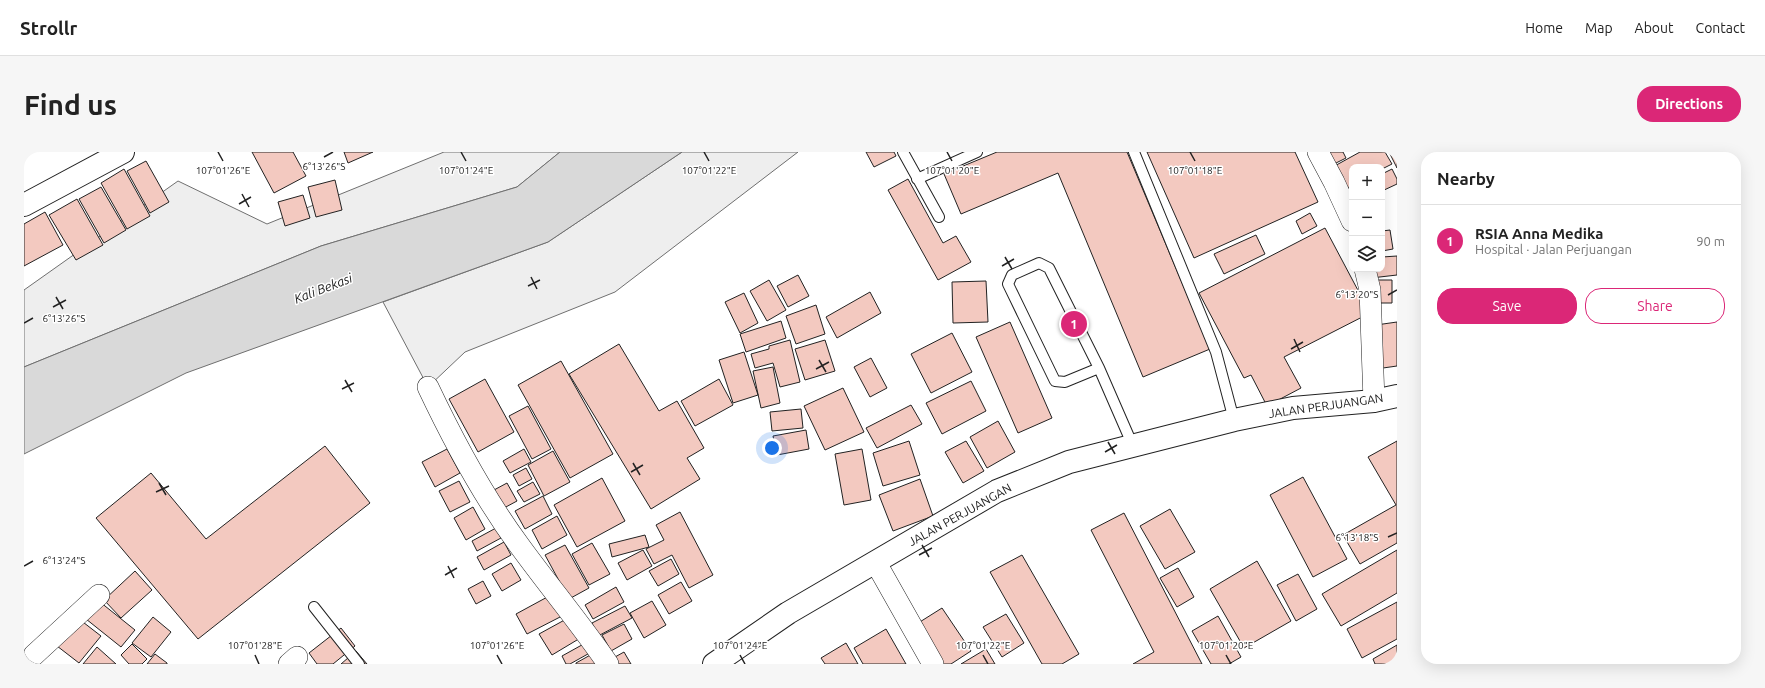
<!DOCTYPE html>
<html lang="en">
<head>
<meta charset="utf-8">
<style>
	body { margin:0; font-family:Ubuntu,sans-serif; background:#f6f6f6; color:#222 }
	.controls { position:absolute; right:12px; top:12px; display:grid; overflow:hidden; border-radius:8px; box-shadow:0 4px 16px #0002 }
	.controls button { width:36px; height:36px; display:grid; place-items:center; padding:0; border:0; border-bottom:1px solid #e0e0e0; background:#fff; color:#222; font:20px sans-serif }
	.you { position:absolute; left:748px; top:296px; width:14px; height:14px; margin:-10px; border:3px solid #fff; border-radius:50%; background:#1a73e8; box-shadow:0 0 0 6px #1a73e833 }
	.badge { display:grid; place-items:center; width:26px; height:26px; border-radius:50%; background:#db2777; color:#fff; font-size:13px; font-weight:700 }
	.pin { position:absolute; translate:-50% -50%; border:2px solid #fff; box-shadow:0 1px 4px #0006 }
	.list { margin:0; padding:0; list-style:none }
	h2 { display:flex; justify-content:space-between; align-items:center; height:52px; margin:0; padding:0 16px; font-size:17px }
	h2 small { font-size:13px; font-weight:400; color:#767676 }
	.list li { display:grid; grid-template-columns:26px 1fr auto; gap:12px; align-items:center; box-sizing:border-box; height:72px; padding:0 16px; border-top:1px solid #e0e0e0 }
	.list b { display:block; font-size:15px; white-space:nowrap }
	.list p { margin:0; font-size:13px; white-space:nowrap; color:#767676 }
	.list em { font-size:13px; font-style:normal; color:#767676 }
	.actions { display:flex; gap:8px; padding:12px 16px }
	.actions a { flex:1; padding:9px 0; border:1px solid #db2777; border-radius:16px; text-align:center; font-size:14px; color:#db2777 }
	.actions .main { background:#db2777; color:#fff }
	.icon { flex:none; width:22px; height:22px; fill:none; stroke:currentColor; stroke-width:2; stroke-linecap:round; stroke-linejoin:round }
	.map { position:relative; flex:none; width:1373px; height:512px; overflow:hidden; border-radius:16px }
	header { display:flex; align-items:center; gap:24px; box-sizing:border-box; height:56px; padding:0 20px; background:#fff; border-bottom:1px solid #e0e0e0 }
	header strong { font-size:19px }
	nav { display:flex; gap:22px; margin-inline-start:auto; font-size:14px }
	.intro { display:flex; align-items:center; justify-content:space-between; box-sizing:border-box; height:96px; padding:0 24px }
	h1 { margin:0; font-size:28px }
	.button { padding:10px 18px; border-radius:16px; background:#db2777; color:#fff; font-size:14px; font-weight:700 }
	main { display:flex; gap:24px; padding:0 24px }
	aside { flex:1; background:#fff; border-radius:16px; box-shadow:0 4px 16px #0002 }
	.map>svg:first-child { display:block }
	.green { fill:#eee; stroke:#6f6f6f }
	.water { fill:#d9d9d9; stroke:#6f6f6f }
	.building { fill:#f3c9c0; stroke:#222 }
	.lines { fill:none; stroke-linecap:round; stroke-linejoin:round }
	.lane-casing { stroke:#222; stroke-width:12 }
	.street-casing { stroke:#222; stroke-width:22 }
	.secondary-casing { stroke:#222; stroke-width:24 }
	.primary-casing { stroke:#222; stroke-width:24 }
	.lane { stroke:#fff; stroke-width:10 }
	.street { stroke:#fff; stroke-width:21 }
	.secondary { stroke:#fff; stroke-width:22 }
	.primary { stroke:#fff; stroke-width:22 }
	.ticks { fill:none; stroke:#222; stroke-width:1.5 }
	.labels { text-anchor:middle; stroke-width:3; stroke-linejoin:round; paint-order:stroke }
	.street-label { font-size:12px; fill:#222; stroke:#fff }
	.water-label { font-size:13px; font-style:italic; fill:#222; stroke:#fff }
	.ticks-label { font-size:10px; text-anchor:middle; fill:#222; stroke:#fff; stroke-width:3; stroke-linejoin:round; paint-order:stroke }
</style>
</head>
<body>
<header>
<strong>Strollr</strong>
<nav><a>Home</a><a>Map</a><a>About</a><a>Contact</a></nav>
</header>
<div class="intro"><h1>Find us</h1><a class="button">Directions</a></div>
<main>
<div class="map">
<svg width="1373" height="512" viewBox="0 0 1373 512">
	<rect width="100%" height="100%" fill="#fff"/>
	<path class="green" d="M420,0H536L493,35L297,94L0,215V138L154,29L243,72Z
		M658,0H774L591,140L441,200L404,235L359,150L524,90Z"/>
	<path class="water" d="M536,0H658L524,90L162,221L0,302V215L297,94L493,35Z"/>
	<path class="building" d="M228,0H269L282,24L250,41Z
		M320,0H349L324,11Z
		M842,0H870L872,4L850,15Z
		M973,0H1103L1186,197L1119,225L1034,21L937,62L920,22Z
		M1123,0H1271L1294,50L1170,106Z
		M1298,0H1319L1322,6L1306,14Z
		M1336,0H1361L1368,12L1358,17V15H1328V33L1319,39L1307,16Z
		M1365,0H1373V16Z
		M122,9L145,50L126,61L103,19Z
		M100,17L126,64L103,77L77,31Z
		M1368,17L1373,27V32L1358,39V22Z
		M884,27L919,91L932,84L947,110L914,128L864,38Z
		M311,28L318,58L292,65L284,35Z
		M77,35L102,78L80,91L55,47Z
		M279,43L286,66L261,74L254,50Z
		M53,47L79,93L52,108L25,63Z
		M21,60L39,93L0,114V72Z
		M1286,61L1293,74L1278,82L1272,69Z
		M1301,76L1346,161L1260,205L1277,236L1243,254L1227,223L1220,226L1175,141Z
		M1366,78L1369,97L1358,99V79Z
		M1232,83L1241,102L1200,122L1190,102Z
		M1373,104V123L1347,126L1346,117H1358V105Z
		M774,123L785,144L764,155L753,134Z
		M745,128L762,158L743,169L726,139Z
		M1347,128H1368V151H1347Z
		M962,129L964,170L929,171L928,130Z
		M846,140L857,161L813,186L802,165Z
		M720,141L734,171L716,181L701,150Z
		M792,153L801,182L772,192L762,164Z
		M757,169L762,186L722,200L716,182Z
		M986,170L1028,266L994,281L952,185Z
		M1373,170V214L1359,216L1352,173Z
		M928,181L948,220L907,241L887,202Z
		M766,188L776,230L756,235L749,211L731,216L727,202L745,197V194Z
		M801,188L811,219L781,228L771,197Z
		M595,192L635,259L653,249L680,296L663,306L676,327L627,357L545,222Z
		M720,200L734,243L709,251L695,208Z
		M847,206L863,236L846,245L830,215Z
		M537,209L589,302L546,326L494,233Z
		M749,215L756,251L737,256L729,219Z
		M461,227L490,280L454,300L425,247Z
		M695,227L709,253L671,274L657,249Z
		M947,229L962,259L918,282L902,251Z
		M819,236L840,280L801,298L780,254Z
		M887,253L898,272L853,296L842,276Z
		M504,254L527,297L508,307L485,264Z
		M777,257L779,276L748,279L746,260Z
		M974,269L991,300L963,316L946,285Z
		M782,278L785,297L753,303L749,284Z
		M885,289L896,323L859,334L849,301Z
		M942,289L960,319L939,331L921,300Z
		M1373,289V391L1336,412L1319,383L1372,353L1344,305Z
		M301,294L346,351L174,487L72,366L127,321L182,387Z
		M423,297L436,321L411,335L398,310Z
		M500,297L507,310L486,321L479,309Z
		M838,297L847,348L820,353L811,302Z
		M529,299L546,330L520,344L504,313Z
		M502,316L508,327L495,334L489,323Z
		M1279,325L1323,407L1289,425L1246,343Z
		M578,326L601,369L553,395L530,353Z
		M896,327L909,364L869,379L855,343Z
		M435,329L446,350L426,360L415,339Z
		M509,330L516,342L500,350L493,339Z
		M483,331L493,349L480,356L470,338Z
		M519,344L528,362L501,377L491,359Z
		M449,355L461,377L442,388L430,366Z
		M1146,357L1171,400L1141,417L1116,374Z
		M656,360L689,423L665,436L648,403L630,412L622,397L640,388L632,373Z
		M1100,361L1178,512H1109L1130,500L1067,378Z
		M533,364L543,383L518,397L508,378Z
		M472,376L477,386L453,399L448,389Z
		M621,383L625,395L588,405L585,392Z
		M480,390L487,403L460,418L453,405Z
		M568,391L586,422L565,433L548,402Z
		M541,393L565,436L545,447L521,403Z
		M619,398L628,414L603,428L594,411Z
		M1373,398V441L1317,474L1298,442Z
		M998,403L1055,502L1038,512H1018L966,420Z
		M647,407L655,422L634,434L625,419Z
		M1233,409L1267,469L1220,496L1186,437Z
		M487,411L497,428L478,439L468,422Z
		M1154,416L1170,445L1153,455L1136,426Z
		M111,419L128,438L97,466L80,448Z
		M1274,422L1293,457L1272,469L1253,433Z
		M459,429L467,444L452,452L444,437Z
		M657,430L668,449L645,462L634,443Z
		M592,435L600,450L569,467L561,453Z
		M527,443L538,464L503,482L492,462Z
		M628,449L642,473L620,486L606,461Z
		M76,450L111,478L97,495L62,467Z
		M1373,450V487L1338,506L1323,477Z
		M601,454L608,466L574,484L568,471Z
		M918,456L947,499L927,512H917L891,473Z
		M982,462L1000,491L978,505L959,475Z
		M1194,464L1217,505L1205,512H1187L1168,479Z
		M129,465L147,480L127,505L108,491Z
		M546,465L558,485L528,503L515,482Z
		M55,467L77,484L55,511L33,494Z
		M600,472L608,487L587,499L578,483Z
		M317,476L331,494L309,512H293L285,501Z
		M862,477L882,512H839L830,496Z
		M565,489L571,498L546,512H542L538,504Z
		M822,491L834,512H801L797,506Z
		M108,492L123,507L118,512H105L97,503Z
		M1373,493V512H1351L1349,507Z
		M73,495L92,512H59Z
		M962,497L971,512H937Z
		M332,499L343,512H317Z
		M600,500L607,512H595L591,505Z
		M570,501L576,512H552V511Z
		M131,502L143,511V512H123Z"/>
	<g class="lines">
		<defs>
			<path id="lane" d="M879,0L915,65
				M1110,0L1192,200L1210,268
				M893,27L953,0
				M1075,216L1041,230L1031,229L984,132L988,123L1015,111L1025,116L1075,216L1109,294
				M290,455L335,512"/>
			<path id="street" d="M1294,0L1310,30L1328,69
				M1341,117L1346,138L1350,249
				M404,235C430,290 459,344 495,393C524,433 556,471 584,512
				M852,411L909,512
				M10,503L75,443
				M265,512L273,505"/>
			<path id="secondary" d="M0,53L99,0"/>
			<path id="primary" d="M690,512L764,461L973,339L1045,310L1210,268L1269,256L1350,249L1373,244"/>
		</defs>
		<use href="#lane" class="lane-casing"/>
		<use href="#street" class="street-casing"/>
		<use href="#secondary" class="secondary-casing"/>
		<use href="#primary" class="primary-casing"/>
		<use href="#lane" class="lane"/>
		<use href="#street" class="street"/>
		<use href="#secondary" class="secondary"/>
		<use href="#primary" class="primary"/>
	</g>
	<path class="ticks" d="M194,0L199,9M437,0L442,9M680,0L685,9M923,0L928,9M1166,0L1171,9M300,5L309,0M218,42L225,55M215,52L227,45M981,105L988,117M978,114L990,107M507,125L513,137M504,134L516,128M1364,143L1373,138M32,145L39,157M29,155L42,148M0,171L9,166M1270,187L1276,200M1267,197L1279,190M795,208L802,220M792,217L805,210M321,228L328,240M318,237L330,231M1084,290L1091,302M1081,300L1093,293M609,311L616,323M607,320L619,313M135,331L142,343M132,340L145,334M1364,385L1373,381M898,393L905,405M895,403L908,396M0,414L9,409M424,414L430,426M421,423L433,416M231,503L235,512M473,503L478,512M716,503L721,512M959,503L964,512M1202,503L1207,512"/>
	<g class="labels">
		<g class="street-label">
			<text transform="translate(1302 254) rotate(-8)" y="4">JALAN PERJUANGAN</text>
			<text transform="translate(936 363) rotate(-29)" y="4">JALAN PERJUANGAN</text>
		</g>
		<g class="water-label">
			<text transform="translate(299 136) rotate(-21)" y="5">Kali Bekasi</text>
		</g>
	</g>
	<g class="ticks-label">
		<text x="300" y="18">6°13'26"S</text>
		<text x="199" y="22">107°01'26"E</text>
		<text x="442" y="22">107°01'24"E</text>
		<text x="685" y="22">107°01'22"E</text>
		<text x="928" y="22">107°01'20"E</text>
		<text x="1171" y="22">107°01'18"E</text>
		<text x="1333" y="146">6°13'20"S</text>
		<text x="40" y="170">6°13'26"S</text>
		<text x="1333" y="389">6°13'18"S</text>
		<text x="40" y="412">6°13'24"S</text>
		<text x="231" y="497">107°01'28"E</text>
		<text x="473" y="497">107°01'26"E</text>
		<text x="716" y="497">107°01'24"E</text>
		<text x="959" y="497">107°01'22"E</text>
		<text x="1202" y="497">107°01'20"E</text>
	</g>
</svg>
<div class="controls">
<button>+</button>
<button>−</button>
<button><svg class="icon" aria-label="layers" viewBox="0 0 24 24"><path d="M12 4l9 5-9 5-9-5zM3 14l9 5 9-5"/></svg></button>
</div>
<div class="you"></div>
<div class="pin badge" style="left:1050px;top:172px">1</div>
</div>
<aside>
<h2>Nearby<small></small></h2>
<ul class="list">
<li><span class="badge">1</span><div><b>RSIA Anna Medika</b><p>Hospital · Jalan Perjuangan</p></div><em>90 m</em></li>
</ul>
<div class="actions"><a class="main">Save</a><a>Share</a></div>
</aside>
</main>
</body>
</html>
